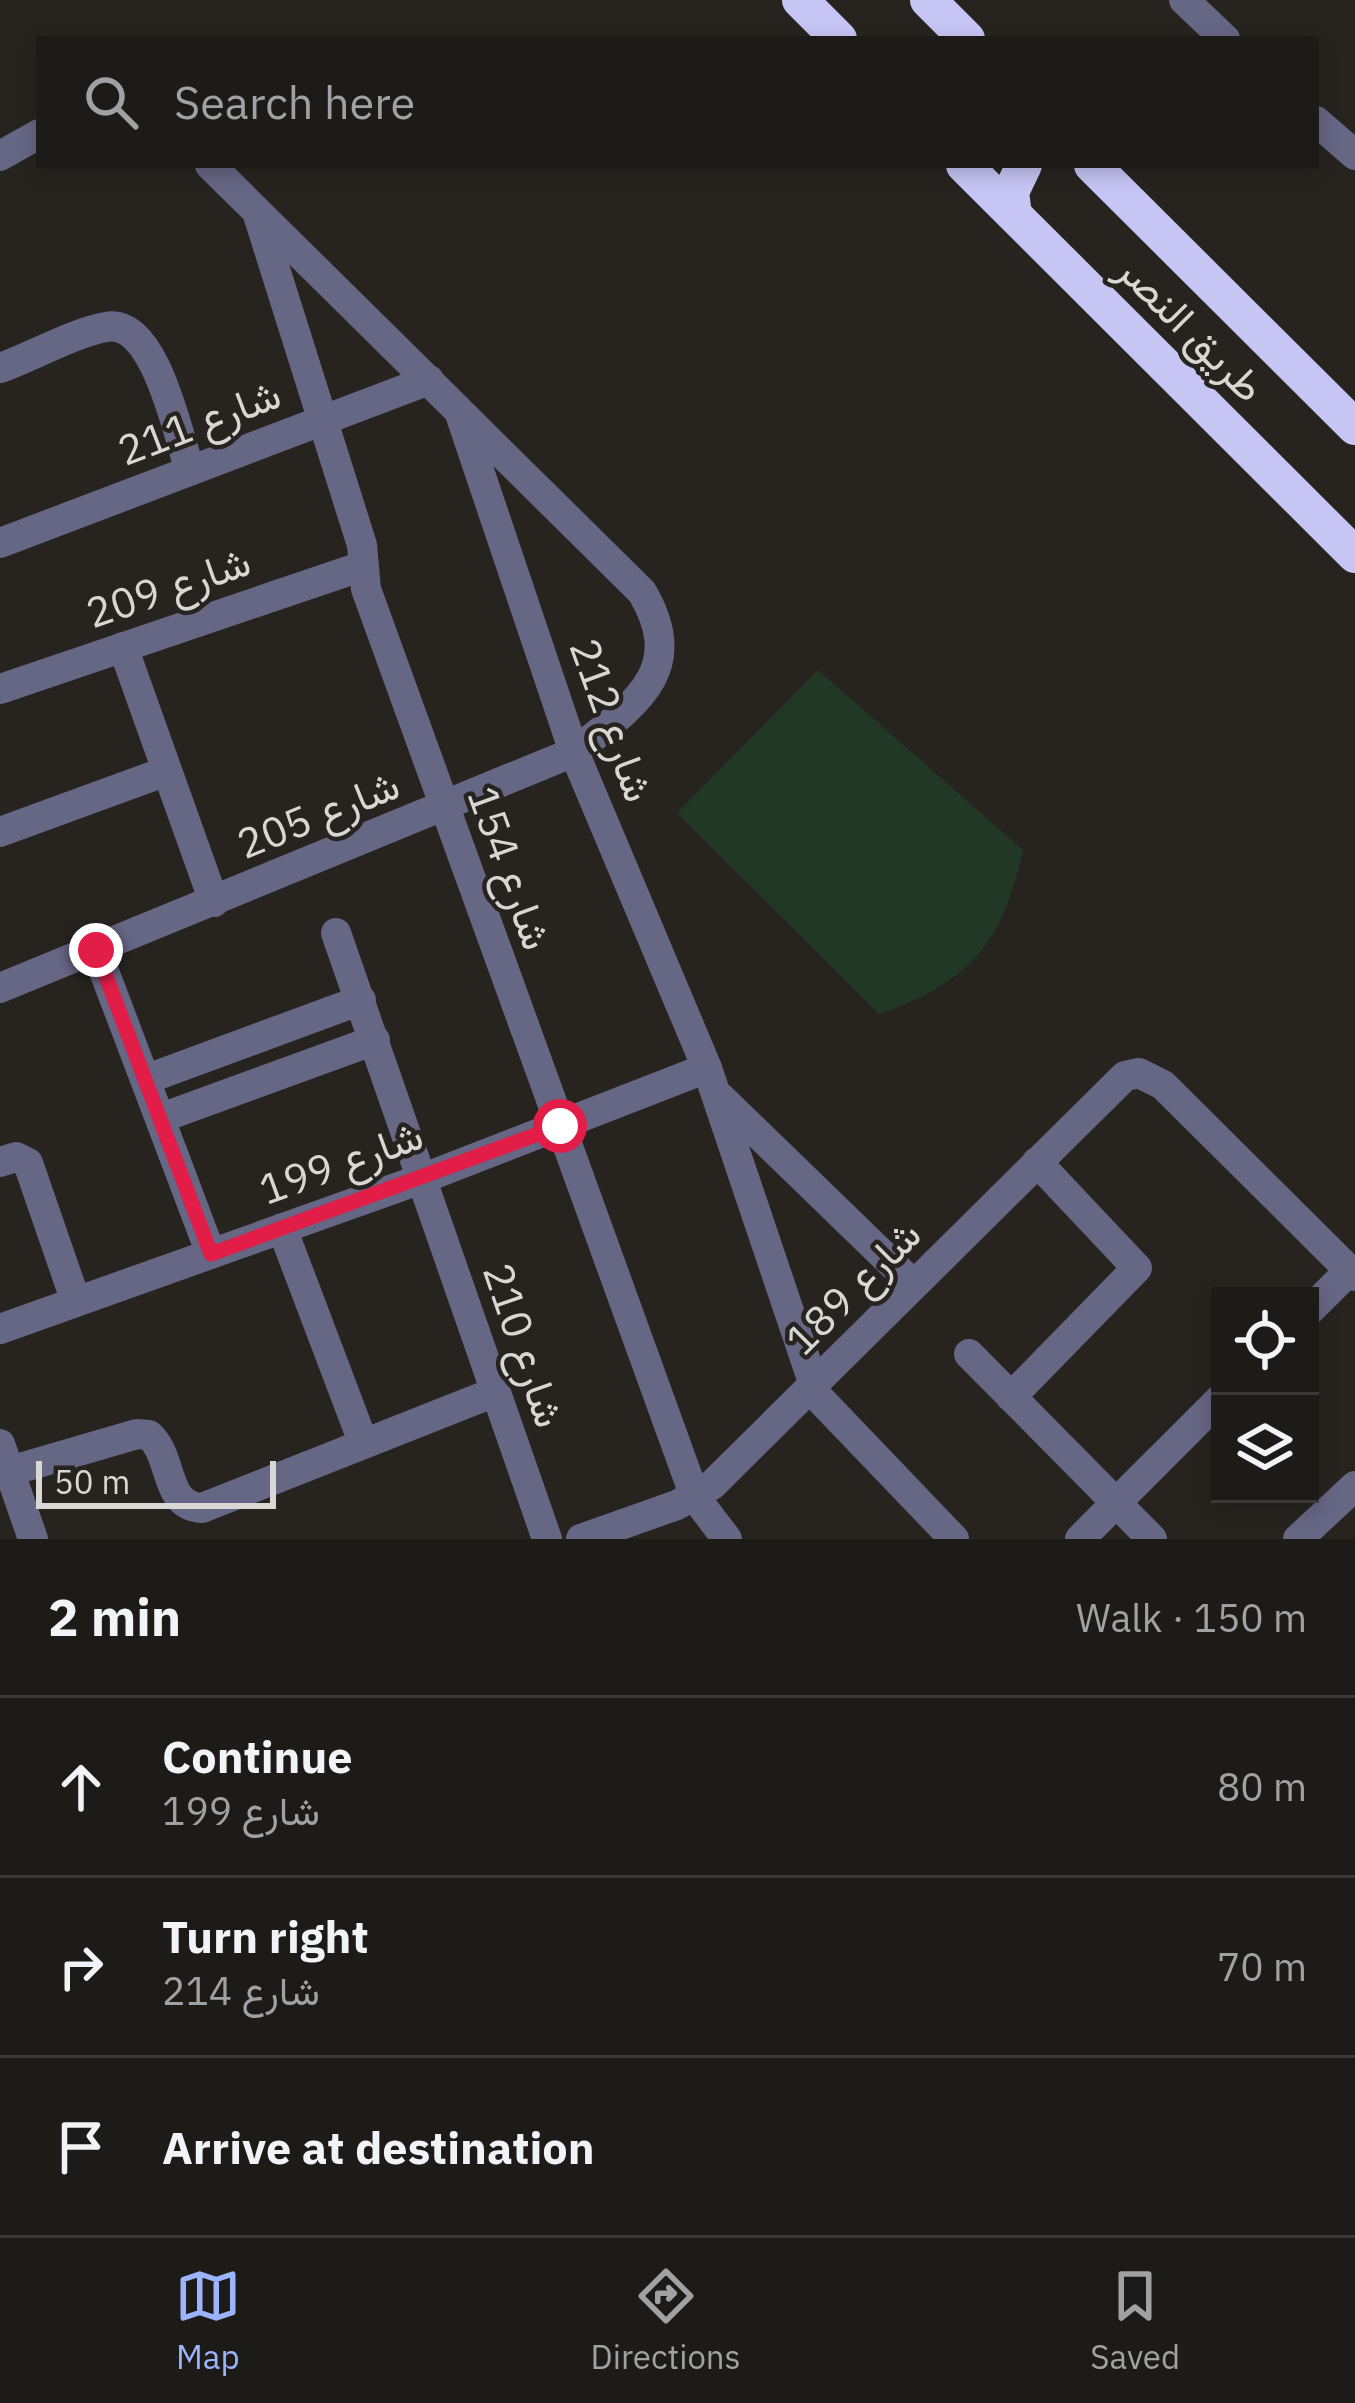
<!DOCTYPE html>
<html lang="en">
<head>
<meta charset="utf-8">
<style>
	body { margin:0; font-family:"IBM Plex Sans",Vazirmatn,sans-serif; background:#252421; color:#f1f3f6 }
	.controls { position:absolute; right:36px; bottom:36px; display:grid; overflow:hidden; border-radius:0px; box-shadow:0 6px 18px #0003 }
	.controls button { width:108px; height:108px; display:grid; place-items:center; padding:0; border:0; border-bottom:3px solid #3b3937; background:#1d1b18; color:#f1f3f6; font:60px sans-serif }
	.scale { position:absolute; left:36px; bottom:30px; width:240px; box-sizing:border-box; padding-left:12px; border:6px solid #d9d7d4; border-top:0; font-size:33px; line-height:42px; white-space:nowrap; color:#d9d7d4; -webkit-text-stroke:9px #272420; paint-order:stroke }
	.stop { position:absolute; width:36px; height:36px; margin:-27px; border:9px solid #e11d48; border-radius:50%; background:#fff }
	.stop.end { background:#e11d48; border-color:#fff; box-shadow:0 3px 12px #0008 }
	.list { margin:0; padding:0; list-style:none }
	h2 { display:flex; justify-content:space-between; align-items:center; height:156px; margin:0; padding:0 48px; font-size:51px }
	h2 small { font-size:39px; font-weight:400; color:#a0a1a2 }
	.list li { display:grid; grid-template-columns:78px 1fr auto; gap:36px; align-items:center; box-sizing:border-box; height:180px; padding:0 48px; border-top:3px solid #3b3937 }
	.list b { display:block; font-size:45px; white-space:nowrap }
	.list p { margin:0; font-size:39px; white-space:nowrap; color:#a0a1a2 }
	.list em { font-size:39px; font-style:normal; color:#a0a1a2 }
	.icon { flex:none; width:66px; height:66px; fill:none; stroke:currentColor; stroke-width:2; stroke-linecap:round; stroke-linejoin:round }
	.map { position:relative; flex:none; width:1355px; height:1539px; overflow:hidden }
	.search { position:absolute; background:#1d1b18; box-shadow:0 6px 18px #0003; left:36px; right:36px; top:36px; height:132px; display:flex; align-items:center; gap:30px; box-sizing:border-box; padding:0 42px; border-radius:0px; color:#a0a1a2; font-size:45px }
	.sheet { height:696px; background:#1d1b18 }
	nav { display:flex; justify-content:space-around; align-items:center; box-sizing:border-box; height:168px; border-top:3px solid #3b3937; background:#1d1b18; font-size:33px; color:#a0a1a2 }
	nav a { display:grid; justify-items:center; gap:6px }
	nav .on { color:#9cb4fd }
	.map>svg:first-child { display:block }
	.green { fill:#223826 }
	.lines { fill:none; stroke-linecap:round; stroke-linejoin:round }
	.minor { stroke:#666685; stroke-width:30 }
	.highway { stroke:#c6c5f4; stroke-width:36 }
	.route { stroke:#e11d48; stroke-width:15 }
	.labels { text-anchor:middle; stroke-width:9; stroke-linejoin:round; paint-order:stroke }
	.street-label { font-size:42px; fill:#d9d7d4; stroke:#272420 }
</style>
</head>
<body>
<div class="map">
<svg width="1355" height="1539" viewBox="0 0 1355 1539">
	<rect width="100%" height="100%" fill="#272420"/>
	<path class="green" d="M818,670L1023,850C1002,944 970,982 879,1014L677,813Z"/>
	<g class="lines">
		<path class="minor" d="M1184,0L1225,39
			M1316,121L1355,155
			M0,156L39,134
			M210,165L459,411L574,752L707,1068L818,1397L954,1539
			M258,215L362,545L366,589L695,1497L727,1539
			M0,368C34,356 70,334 106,327C155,317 178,435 190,471
			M0,543L429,380
			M123,647L214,902
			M0,689L363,566
			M0,832L167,771
			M336,933L547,1539
			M96,950L211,1254
			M0,988L574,752C634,705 689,671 642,592L463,415
			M147,1079L361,1000
			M720,1097L914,1285
			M161,1118L375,1040
			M0,1162L16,1157L28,1163L76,1302
			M282,1228L363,1442
			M1310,1310L1349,1271
			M0,1329L424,1178L707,1068
			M969,1354L1152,1539
			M1011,1397L1137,1268L1037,1162
			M0,1444L33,1539
			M10,1471L137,1434L149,1435C174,1457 163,1506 202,1508L495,1392
			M581,1539L677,1505L712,1485L1125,1076L1139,1073L1163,1085L1355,1276
			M1080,1539L1220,1399
			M1298,1539L1355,1486"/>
		<path class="highway" d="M800,0L839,39
			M928,0L967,39
			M964,165L1355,555
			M1092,165L1355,427
			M1014,215L1011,192L1024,165"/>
	</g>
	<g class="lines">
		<path class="route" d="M96,950L211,1254L560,1126"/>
	</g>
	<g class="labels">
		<g class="street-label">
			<text transform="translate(1191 328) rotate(45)" y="15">طريق النصر</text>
			<text transform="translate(199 422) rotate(-21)" y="15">شارع 211</text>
			<text transform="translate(168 587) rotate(-19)" y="15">شارع 209</text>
			<text transform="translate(612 720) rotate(70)" y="15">شارع 212</text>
			<text transform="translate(318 814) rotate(-22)" y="15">شارع 205</text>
			<text transform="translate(510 868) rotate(70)" y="15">شارع 154</text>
			<text transform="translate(341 1162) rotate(-20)" y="15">شارع 199</text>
			<text transform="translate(853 1287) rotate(-45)" y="15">شارع 189</text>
			<text transform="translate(524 1345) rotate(71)" y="15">شارع 210</text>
		</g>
	</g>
</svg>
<div class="controls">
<button><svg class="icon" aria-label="locate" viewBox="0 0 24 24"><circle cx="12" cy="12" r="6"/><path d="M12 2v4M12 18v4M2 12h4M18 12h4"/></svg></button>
<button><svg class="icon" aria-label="layers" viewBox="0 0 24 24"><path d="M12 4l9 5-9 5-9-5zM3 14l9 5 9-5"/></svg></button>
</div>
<div class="scale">50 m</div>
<div class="stop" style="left:560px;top:1126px"></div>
<div class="stop end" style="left:96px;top:950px"></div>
<div class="search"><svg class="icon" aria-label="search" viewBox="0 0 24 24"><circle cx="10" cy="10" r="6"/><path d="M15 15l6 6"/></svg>Search here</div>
</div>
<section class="sheet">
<h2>2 min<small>Walk · 150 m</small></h2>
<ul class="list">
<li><svg class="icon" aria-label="ahead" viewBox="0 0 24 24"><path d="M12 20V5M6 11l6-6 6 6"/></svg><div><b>Continue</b><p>شارع 199</p></div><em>80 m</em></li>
<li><svg class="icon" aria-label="right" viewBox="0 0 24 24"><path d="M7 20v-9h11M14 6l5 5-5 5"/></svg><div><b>Turn right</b><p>شارع 214</p></div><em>70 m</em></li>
<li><svg class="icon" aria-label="arrive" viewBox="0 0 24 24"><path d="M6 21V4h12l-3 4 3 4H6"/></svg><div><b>Arrive at destination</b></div></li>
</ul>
</section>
<nav>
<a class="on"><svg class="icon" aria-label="map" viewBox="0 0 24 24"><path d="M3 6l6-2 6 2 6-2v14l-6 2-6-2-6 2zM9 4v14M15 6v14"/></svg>Map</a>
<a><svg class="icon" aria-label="directions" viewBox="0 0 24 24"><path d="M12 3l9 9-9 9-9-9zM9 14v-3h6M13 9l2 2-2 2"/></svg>Directions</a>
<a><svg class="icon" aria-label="saved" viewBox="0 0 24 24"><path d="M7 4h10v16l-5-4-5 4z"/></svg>Saved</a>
</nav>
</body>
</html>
